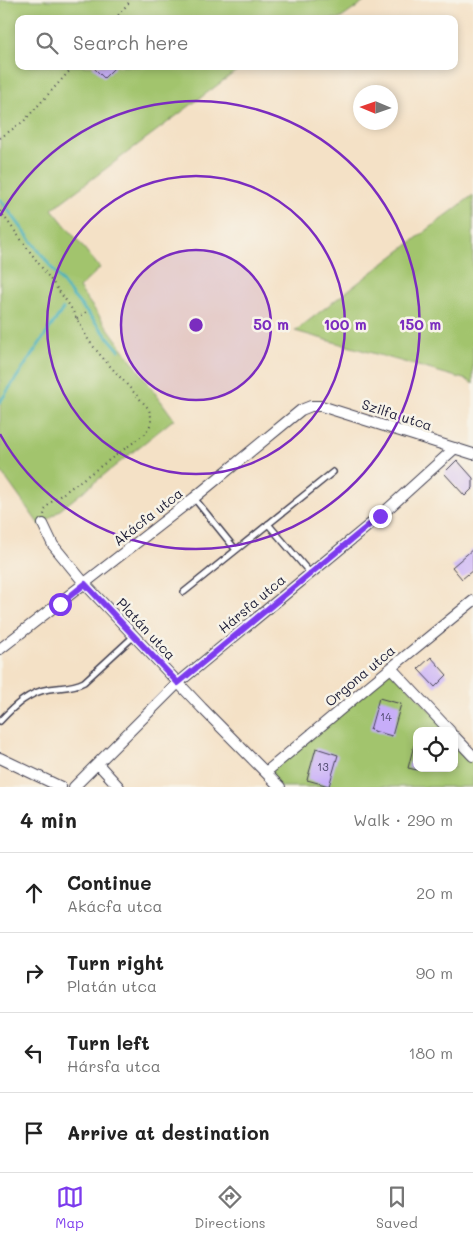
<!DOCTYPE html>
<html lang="en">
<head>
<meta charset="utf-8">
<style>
	body { margin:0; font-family:Mali,sans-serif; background:#f2f2f2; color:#222 }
	.controls { position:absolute; right:15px; bottom:15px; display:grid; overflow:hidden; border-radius:10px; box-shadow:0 2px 8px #0003 }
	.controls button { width:45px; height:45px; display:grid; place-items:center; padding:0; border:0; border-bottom:1px solid #e0e0e0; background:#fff; color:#222; font:25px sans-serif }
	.compass { position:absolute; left:353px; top:85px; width:45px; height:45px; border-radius:50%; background:#fff; box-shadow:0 2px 8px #0003; rotate:272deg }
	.stop { position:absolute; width:15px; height:15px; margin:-11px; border:4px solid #7c3aed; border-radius:50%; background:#fff }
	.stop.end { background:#7c3aed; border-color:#fff; box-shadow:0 1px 5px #0008 }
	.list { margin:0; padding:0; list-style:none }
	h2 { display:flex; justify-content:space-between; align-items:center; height:65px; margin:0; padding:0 20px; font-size:21px }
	h2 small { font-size:16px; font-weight:400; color:#767676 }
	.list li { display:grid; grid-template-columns:32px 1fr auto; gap:15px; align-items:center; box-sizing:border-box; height:80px; padding:0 20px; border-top:1px solid #e0e0e0 }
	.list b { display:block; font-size:19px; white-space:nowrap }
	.list p { margin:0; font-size:16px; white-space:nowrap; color:#767676 }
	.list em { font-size:16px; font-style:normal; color:#767676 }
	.icon { flex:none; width:28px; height:28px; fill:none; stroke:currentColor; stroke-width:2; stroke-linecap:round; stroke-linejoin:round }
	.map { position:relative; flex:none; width:473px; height:787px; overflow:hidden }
	.search { position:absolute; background:#fff; box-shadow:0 2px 8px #0003; left:15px; right:15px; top:15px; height:55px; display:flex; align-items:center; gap:12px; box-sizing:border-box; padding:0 18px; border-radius:10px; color:#767676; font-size:19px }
	.sheet { height:385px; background:#fff }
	nav { display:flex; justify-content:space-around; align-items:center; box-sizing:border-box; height:70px; border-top:1px solid #e0e0e0; background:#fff; font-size:14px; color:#767676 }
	nav a { display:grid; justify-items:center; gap:2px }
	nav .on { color:#7c3aed }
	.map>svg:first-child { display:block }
	.green { fill:#a2c46d; stroke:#627354 }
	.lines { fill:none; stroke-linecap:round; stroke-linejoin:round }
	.stream { stroke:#3fafb9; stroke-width:3 }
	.building { fill:#c7adf9 }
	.service-casing { stroke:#423f50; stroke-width:8 }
	.minor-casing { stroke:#423f50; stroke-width:12 }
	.path { stroke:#423f50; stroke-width:2; stroke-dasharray:1 4; stroke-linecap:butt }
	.service { stroke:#fff; stroke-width:5 }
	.minor { stroke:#fff; stroke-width:10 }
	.route { stroke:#7c3aed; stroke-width:6 }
	.ring { fill:none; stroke:#7b2cbf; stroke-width:2.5 }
	.labels { text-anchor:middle; stroke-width:5; stroke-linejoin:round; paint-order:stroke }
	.number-label { font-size:11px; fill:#4b456a }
	.street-label { font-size:14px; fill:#22223b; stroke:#f7f3e8 }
	.centre { fill:#7b2cbf; stroke:#f7f3e8; stroke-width:2.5 }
	.ring-label { font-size:15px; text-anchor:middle; font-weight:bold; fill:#7b2cbf; stroke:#f7f3e8; stroke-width:5; stroke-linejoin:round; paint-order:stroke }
</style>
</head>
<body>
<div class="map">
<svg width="473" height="787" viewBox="0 0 473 787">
	<rect width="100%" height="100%" fill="#f7f3e8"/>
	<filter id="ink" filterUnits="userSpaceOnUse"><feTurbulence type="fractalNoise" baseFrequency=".02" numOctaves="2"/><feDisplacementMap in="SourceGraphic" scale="10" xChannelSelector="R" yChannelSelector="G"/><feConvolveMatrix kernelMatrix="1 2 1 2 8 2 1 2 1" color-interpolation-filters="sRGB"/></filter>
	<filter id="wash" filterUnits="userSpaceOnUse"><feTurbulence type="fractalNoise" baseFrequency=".0096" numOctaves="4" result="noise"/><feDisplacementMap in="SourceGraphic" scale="20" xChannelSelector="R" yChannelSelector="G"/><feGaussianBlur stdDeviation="1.12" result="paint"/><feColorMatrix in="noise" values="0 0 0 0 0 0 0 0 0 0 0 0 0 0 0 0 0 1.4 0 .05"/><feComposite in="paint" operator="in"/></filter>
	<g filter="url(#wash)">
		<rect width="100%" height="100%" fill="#f4e1c6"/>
		<path class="green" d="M0,0H367L340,19H19V66H243L52,209L100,268L79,288L174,419L40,526L0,470Z
			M473,195V384L467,380L295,331Z
			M391,668L449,731H417V768H454V736L473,756V787H280L266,772Z"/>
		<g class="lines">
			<path class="stream" d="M0,199L72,295L119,350
				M0,402L63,309"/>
		</g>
		<g id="blocks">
			<path class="building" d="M92,66H116L104,78Z
				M457,460L473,478V488L465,496L444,473Z
				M473,549V570L462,579L452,567Z
				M431,657L447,675L435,687L418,669Z
				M379,698L401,704L392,736L370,730Z
				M414,745H417V770L408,768Z
				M316,748L338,755L329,786L307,780Z"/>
		</g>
	</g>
	<g filter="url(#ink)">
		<use href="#blocks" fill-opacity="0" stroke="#423f50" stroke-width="1"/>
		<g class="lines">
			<defs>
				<path id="service" d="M194,498L236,550
					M268,524L310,573
					M184,592L333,472
					M0,721C14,706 29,692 49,689C61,687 73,688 84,682L134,636"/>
				<path id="minor" d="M43,524L53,545L85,584L202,708L280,787
					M0,649L194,498L301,410L311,406H321L473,454
					M391,668L450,731
					M454,736L473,756
					M0,758L61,787
					M98,764L119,787
					M266,772L370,685L473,601
					M74,787L178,683L380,516L455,448"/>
			</defs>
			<use href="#service" class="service-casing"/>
			<use href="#minor" class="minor-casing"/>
			<path class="path" d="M115,19L131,0
				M0,138L24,121L74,66
				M0,211L70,306L89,341L101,356L148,408C153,418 152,425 145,434L50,503L45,510L44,515
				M77,319L89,310"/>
			<use href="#service" class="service"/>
			<use href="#minor" class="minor"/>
		</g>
	</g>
	<g class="lines" filter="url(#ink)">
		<path class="route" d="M60,604L85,584L178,683L380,516"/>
	</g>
	<circle cx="196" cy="325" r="75" fill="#7b2cbf" fill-opacity=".12"/>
	<g class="ring">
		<circle cx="196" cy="325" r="75"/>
		<circle cx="196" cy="325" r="149"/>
		<path d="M0 216A224 224 0 1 1 0 434"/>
	</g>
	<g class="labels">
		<g class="number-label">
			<text x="386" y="721">14</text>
			<text x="323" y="771">13</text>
		</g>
		<g class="street-label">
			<text transform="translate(397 415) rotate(18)" y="5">Szilfa utca</text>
			<text transform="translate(148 517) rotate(-38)" y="5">Akácfa utca</text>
			<text transform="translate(252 604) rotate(-40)" y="5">Hársfa utca</text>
			<text transform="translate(146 629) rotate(47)" y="5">Platán utca</text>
			<text transform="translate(360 676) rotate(-40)" y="5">Orgona utca</text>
		</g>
	</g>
	<circle cx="196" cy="325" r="8" class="centre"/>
	<g class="ring-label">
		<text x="271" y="330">50 m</text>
		<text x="345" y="330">100 m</text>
		<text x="420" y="330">150 m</text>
	</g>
</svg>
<div class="controls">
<button><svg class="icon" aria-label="locate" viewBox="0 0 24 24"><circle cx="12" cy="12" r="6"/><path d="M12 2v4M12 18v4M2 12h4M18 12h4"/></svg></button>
</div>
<svg class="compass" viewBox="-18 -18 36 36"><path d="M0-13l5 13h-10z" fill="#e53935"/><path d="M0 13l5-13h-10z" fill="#767676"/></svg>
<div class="stop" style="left:60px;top:604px"></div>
<div class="stop end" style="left:380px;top:516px"></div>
<div class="search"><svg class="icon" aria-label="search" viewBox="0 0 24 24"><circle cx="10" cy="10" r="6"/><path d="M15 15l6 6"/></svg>Search here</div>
</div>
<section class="sheet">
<h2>4 min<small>Walk · 290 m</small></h2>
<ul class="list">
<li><svg class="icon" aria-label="ahead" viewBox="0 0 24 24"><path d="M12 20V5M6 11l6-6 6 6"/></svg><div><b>Continue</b><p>Akácfa utca</p></div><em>20 m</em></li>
<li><svg class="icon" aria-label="right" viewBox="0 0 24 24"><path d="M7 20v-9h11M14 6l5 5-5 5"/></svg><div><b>Turn right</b><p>Platán utca</p></div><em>90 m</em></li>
<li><svg class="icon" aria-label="left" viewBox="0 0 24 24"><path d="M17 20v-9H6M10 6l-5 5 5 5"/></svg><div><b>Turn left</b><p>Hársfa utca</p></div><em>180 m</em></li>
<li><svg class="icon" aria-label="arrive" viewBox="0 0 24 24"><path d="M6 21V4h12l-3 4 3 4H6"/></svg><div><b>Arrive at destination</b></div></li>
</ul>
</section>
<nav>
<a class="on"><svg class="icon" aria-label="map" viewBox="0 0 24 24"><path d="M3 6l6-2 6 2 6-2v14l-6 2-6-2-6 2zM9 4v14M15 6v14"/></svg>Map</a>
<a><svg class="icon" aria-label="directions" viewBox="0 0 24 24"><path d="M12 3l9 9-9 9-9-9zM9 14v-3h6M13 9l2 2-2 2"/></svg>Directions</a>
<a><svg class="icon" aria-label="saved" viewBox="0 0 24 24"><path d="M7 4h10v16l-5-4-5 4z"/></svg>Saved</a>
</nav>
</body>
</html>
